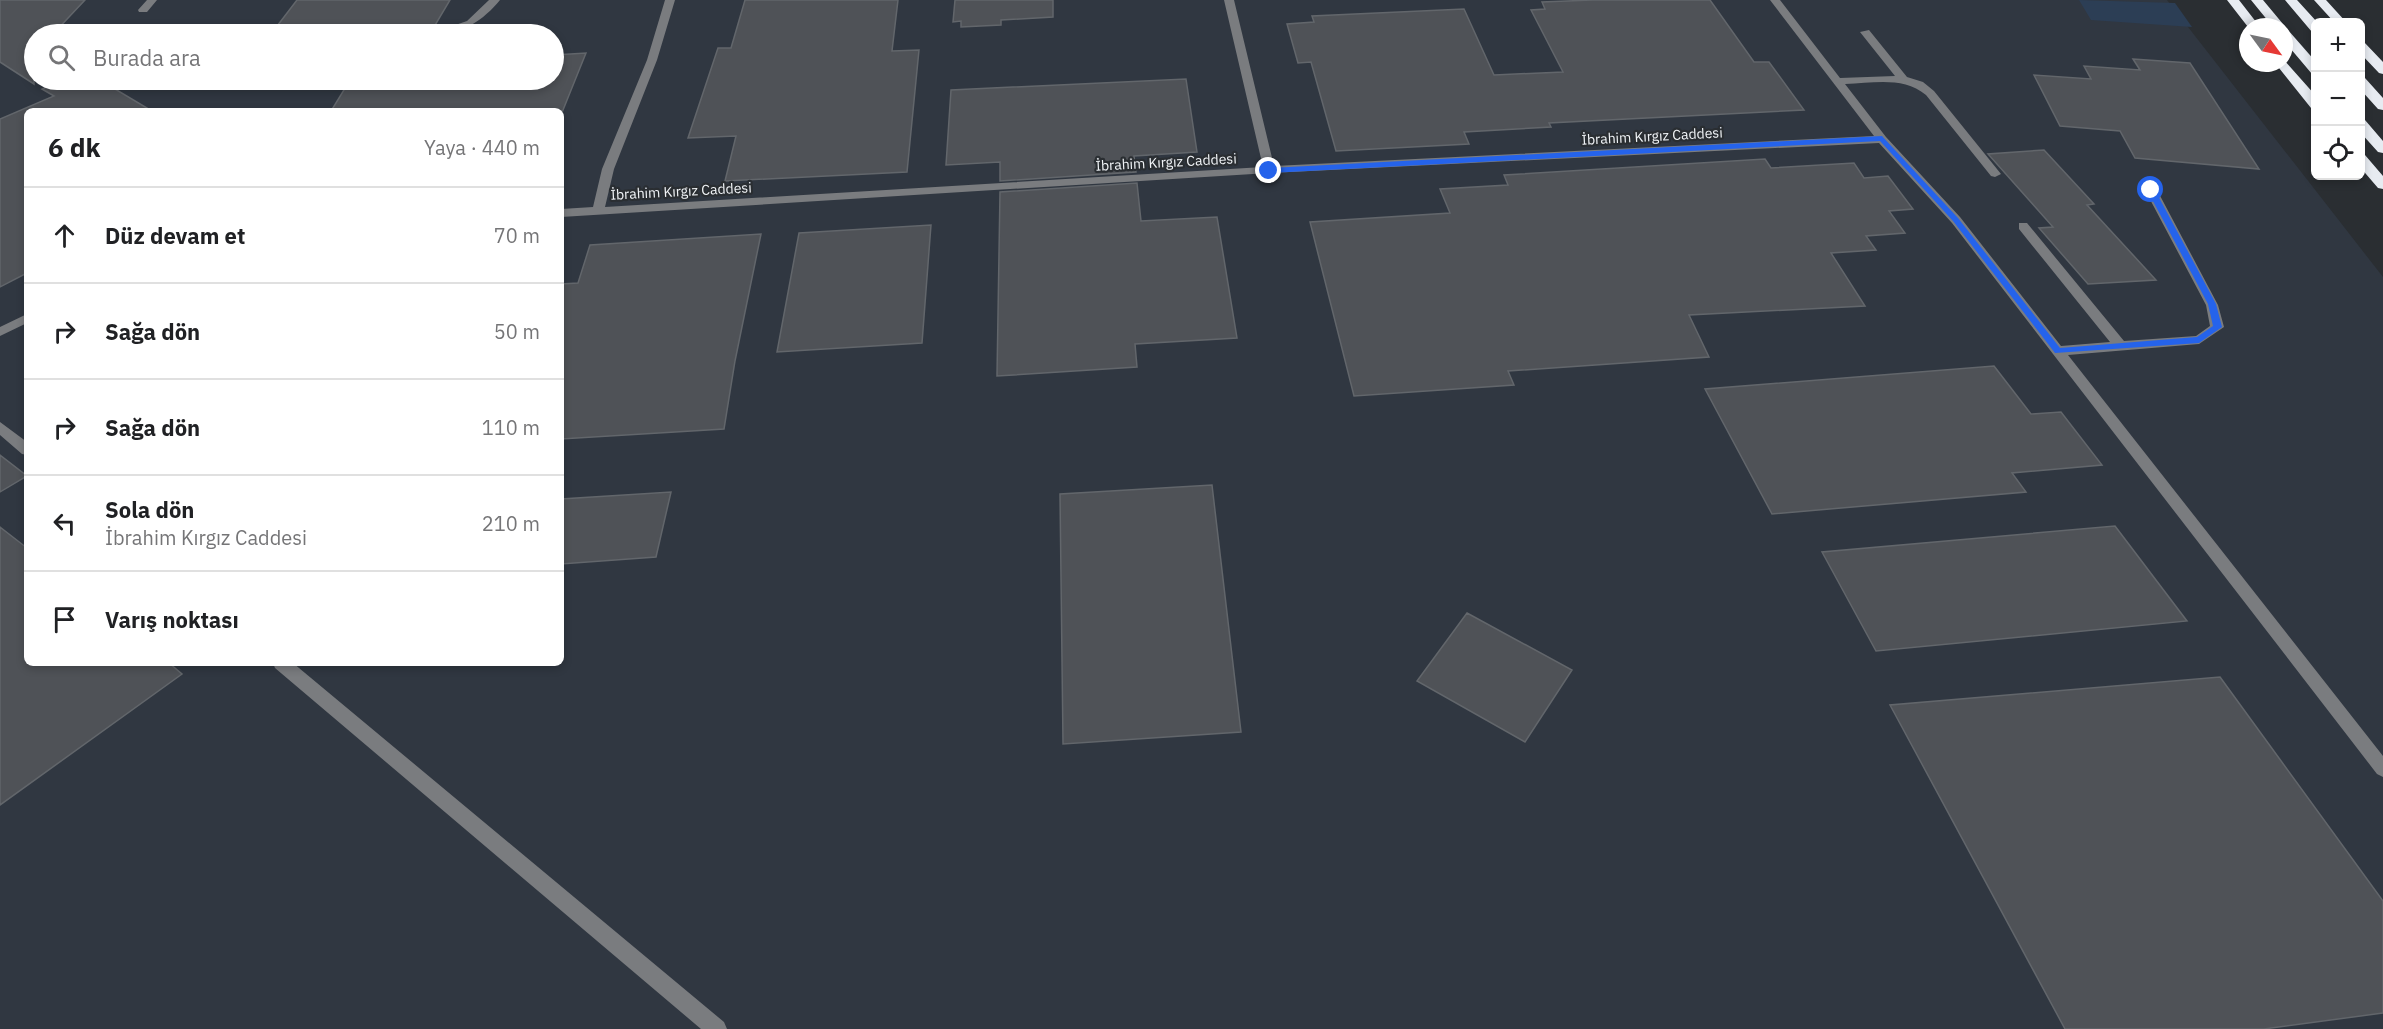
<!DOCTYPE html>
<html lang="tr">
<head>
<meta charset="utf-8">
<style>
	body { margin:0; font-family:"IBM Plex Sans",sans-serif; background:#f6f6f6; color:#202124 }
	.controls { position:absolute; right:18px; top:18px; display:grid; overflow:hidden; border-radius:9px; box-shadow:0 3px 9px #0003 }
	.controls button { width:54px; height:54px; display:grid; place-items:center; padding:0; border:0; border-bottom:2px solid #e0e0e0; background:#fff; color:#202124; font:30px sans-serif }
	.compass { position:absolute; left:2239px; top:18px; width:54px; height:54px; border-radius:50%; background:#fff; box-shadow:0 3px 9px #0003; rotate:123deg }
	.stop { position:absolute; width:18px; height:18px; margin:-14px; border:4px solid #2563eb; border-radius:50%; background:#fff }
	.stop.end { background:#2563eb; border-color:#fff; box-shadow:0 2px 6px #0008 }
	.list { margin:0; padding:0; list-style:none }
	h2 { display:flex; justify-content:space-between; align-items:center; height:78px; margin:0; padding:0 24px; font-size:26px }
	h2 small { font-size:20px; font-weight:400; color:#757577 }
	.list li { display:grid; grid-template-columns:39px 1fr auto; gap:18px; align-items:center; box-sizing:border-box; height:96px; padding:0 24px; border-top:2px solid #e0e0e0 }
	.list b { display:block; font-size:22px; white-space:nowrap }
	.list p { margin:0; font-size:20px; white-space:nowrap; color:#757577 }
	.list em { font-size:20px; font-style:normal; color:#757577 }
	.icon { flex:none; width:33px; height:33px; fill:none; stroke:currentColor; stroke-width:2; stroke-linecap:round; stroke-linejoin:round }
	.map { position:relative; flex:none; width:2383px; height:1029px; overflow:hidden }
	.search { position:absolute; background:#fff; box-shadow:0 3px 9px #0003; left:24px; top:24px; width:540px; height:66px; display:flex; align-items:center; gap:15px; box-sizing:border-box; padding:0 21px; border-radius:33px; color:#757577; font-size:22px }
	.panel { position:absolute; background:#fff; box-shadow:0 3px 9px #0003; left:24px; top:108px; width:540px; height:558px; border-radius:9px }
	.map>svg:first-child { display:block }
	.built { fill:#303741; fill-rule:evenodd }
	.green { fill:#2c3e55 }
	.building { fill:#4f5257; stroke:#62666b; stroke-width:1.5 }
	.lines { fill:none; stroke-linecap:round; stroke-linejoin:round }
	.minor { fill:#7a7c7f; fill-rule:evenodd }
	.highway { fill:#e7ebf1; fill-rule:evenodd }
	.route { fill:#2563eb }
	.labels { text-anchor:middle; stroke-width:4.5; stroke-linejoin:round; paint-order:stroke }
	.far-street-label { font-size:14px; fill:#f2f5f8; stroke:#2a2e32 }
</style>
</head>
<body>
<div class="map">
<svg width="2383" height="1029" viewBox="0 0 2383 1029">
	<rect width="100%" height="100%" fill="#2a2e32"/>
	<path class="built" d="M0,0H2167L2383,277V1029H0ZM34,34H554V80H34ZM27,111H561V663H27Z"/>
	<path class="green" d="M2079,0L2175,3L2192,27L2091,20Z"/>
	<path class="building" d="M0,0H85L53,34H34V84L0,62Z
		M297,0H450L434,27L271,34Z
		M745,0H898L892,51L919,50L907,172L725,181L736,136L688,138L718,48H731Z
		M955,0H1053V17L1001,20V25L961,27V21L953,22Z
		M1592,0H1710L1754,62H1769L1804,110L1549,123L1551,127L1464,132L1469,144L1336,151L1311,62L1298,63L1287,24L1314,22L1312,16L1464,9L1494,75L1563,72L1531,10L1545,9L1542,2Z
		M586,53L561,115V111H331L350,80H554V55Z
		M2133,59L2190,63L2259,169L2135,158L2120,131L2060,126L2034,75L2091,79L2084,66L2140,70Z
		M1186,79L1197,152L1134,156L1136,172L1000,181V162L946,165L951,90Z
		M64,80H100L152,111H27V273L0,287V119L54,96L42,89Z
		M2044,150L2094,204L2087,205L2156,280L2088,284L2039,228L2053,227L1988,154Z
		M1765,159L1771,168L1854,163L1864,178L1888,176L1913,209L1889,211L1905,233L1866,236L1876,250L1831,253L1865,306L1689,315L1709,357L1508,371L1514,385L1354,396L1310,222L1450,213L1440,189L1508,185L1504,175Z
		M1137,183L1141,221L1217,217L1237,338L1135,344L1137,367L997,376L1000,192Z
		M931,225L922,343L777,352L799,233Z
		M761,234L735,361L724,429L561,439V284L578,283L590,245Z
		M1994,366L2031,414L2061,412L2102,465L2012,473L2026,492L1772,514L1705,389Z
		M0,455L27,476L0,492Z
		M1212,485L1241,732L1063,744L1060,494Z
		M671,492L656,557L561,564V499Z
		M2115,526L2187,621L1876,651L1822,552Z
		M0,527L27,548V663H169L182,674L0,805Z
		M1467,613L1572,670L1525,742L1417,681Z
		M2220,677L2383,901V1013L2264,1029H2065L1890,705Z"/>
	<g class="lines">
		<path class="minor" d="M147,0H157L147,12H139L138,10Z
			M489,0H500C482,22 458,37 429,34L467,21Z
			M665,0H675L657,60L614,169L605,207L1263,167L1224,0H1234L1274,166L1874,136L1770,0H1780L1840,78L1895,76L1860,32L1869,30L1907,77L1923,82L1934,91L2001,174L1995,177L1991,176L1926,95C1903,76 1874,83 1845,84L1886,137L1960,217L2061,346L2110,342L2019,229V223H2027L2124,341L2196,336L2210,326L2206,305L2145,190L2151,186L2157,190L2218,305L2224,327L2199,344L2068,355L2383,756V777L2377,774L1952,223L1879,143L1269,173L561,217V209L593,207L602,169L647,60Z
			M27,314V323L0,336V327Z
			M0,422L27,442V455L22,454L0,435Z
			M273,663H293L724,1022L727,1029H701L275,668Z"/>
		<path class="highway" d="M2227,0H2239L2260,27H2248Z
			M2251,0H2263L2283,24L2285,27L2284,29L2273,27Z
			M2285,0H2297L2317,22L2316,33L2312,32Z
			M2314,0H2326L2346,22H2334Z
			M2284,29L2288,30L2316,62V75L2312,74L2284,41Z
			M2360,41L2364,42L2383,62V74L2379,73L2360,53Z
			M2284,60L2316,96V109L2311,108L2275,63H2284Z
			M2360,77L2365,78L2383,98V110L2378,109L2360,89Z
			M2360,119L2365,120L2383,141V153L2378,152L2360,132Z
			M2360,154L2365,155L2383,176V189L2378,188L2360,167Z"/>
	</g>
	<path class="route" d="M1882,136L1958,218L2060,348L2197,337L2213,326L2208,304L2147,190L2151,188L2155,190L2216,304L2222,327L2199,343L2055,353L1953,221L1880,141L1269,173L1265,171L1269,168Z"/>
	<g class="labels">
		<g class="far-street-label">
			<text transform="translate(1652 136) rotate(-3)" y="5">İbrahim Kırgız Caddesi</text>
			<text transform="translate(1166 162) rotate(-3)" y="5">İbrahim Kırgız Caddesi</text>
			<text transform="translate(681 191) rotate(-3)" y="5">İbrahim Kırgız Caddesi</text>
		</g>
	</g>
</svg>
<div class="controls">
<button>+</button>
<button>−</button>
<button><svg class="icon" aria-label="locate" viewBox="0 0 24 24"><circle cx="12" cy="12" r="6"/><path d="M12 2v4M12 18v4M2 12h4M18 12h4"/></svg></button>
</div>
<svg class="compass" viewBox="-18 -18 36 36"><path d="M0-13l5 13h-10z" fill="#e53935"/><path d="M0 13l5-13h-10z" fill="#757577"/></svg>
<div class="stop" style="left:2151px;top:190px"></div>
<div class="stop end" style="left:1269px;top:171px"></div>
<div class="search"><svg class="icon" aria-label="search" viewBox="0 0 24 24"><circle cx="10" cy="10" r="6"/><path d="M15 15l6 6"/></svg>Burada ara</div>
<section class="panel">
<h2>6 dk<small>Yaya · 440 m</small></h2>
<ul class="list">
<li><svg class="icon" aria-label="ahead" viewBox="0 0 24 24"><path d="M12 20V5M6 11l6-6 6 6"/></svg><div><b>Düz devam et</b></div><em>70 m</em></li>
<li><svg class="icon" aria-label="right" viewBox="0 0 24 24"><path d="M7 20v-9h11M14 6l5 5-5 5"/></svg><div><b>Sağa dön</b></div><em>50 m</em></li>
<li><svg class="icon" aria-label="right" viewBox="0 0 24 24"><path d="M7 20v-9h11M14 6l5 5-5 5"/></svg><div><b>Sağa dön</b></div><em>110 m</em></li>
<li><svg class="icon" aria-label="left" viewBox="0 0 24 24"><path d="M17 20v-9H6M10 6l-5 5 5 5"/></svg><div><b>Sola dön</b><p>İbrahim Kırgız Caddesi</p></div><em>210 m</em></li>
<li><svg class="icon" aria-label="arrive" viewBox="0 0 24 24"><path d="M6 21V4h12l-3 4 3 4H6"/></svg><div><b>Varış noktası</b></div></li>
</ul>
</section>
</div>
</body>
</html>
